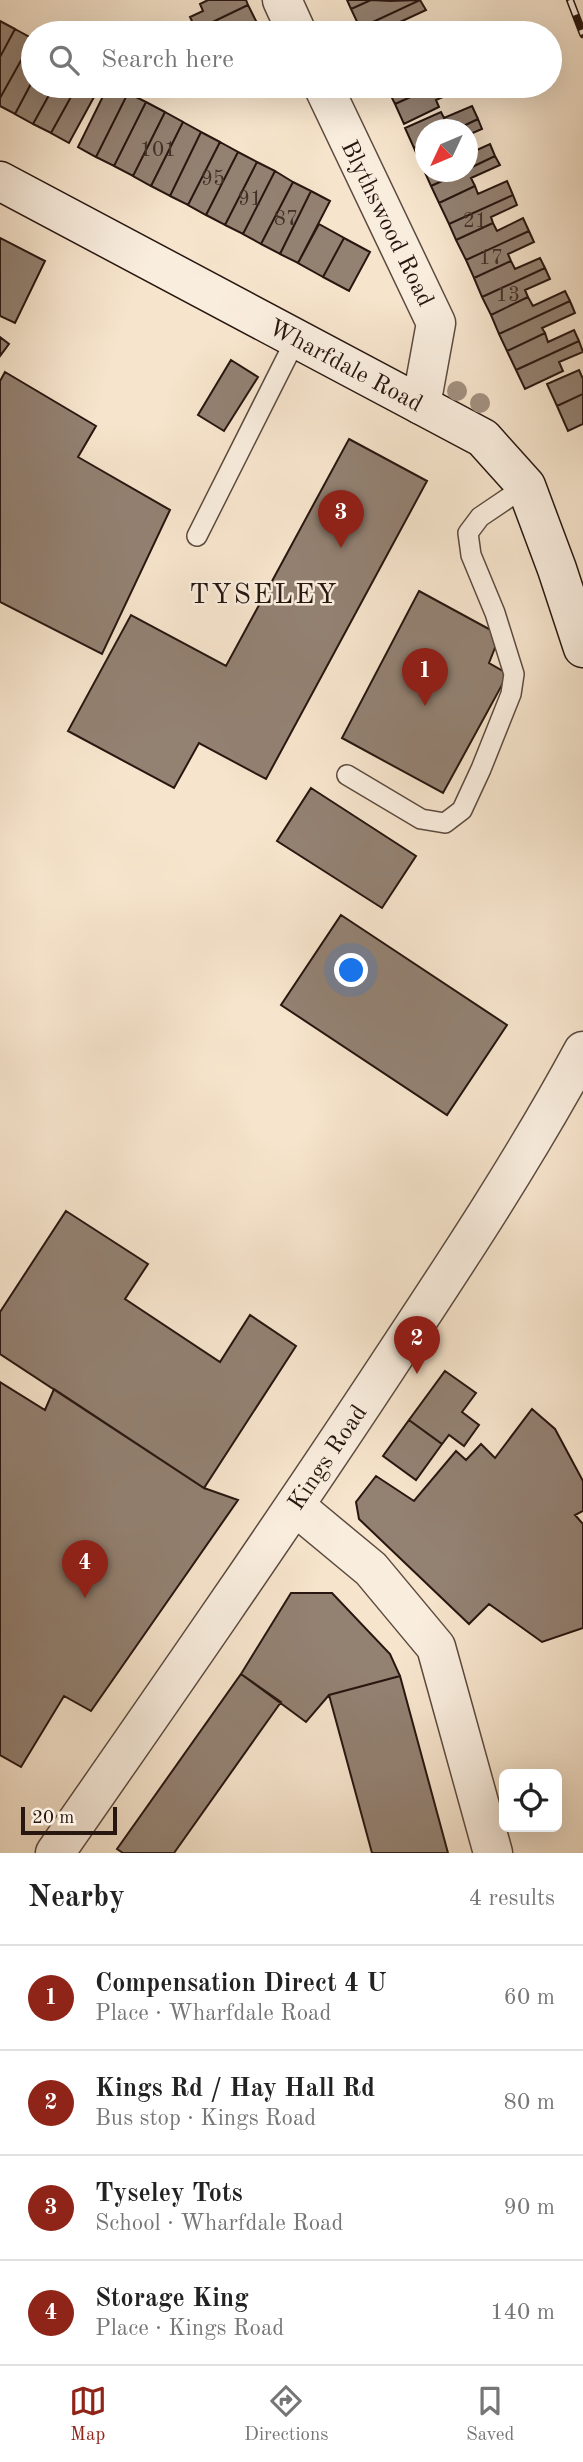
<!DOCTYPE html>
<html lang="en">
<head>
<meta charset="utf-8">
<style>
	body { margin:0; font-family:"Old Standard TT",serif; background:#f6f6f6; color:#222 }
	.controls { position:absolute; right:21px; bottom:21px; display:grid; overflow:hidden; border-radius:10px; box-shadow:0 7px 28px #0002 }
	.controls button { width:63px; height:63px; display:grid; place-items:center; padding:0; border:0; border-bottom:2px solid #e0e0e0; background:#fff; color:#222; font:35px sans-serif }
	.compass { position:absolute; left:415px; top:119px; width:63px; height:63px; border-radius:50%; background:#fff; box-shadow:0 7px 28px #0002; rotate:226deg }
	.scale { position:absolute; left:21px; bottom:18px; width:96px; box-sizing:border-box; padding-left:7px; border:4px solid #281610; border-top:0; font-size:19px; line-height:24px; white-space:nowrap; color:#281610; -webkit-text-stroke:5px #f9edde; paint-order:stroke }
	.you { position:absolute; left:352px; top:971px; width:24px; height:24px; margin:-18px; border:5px solid #fff; border-radius:50%; background:#1a73e8; box-shadow:0 0 0 10px #1a73e833 }
	.badge { display:grid; place-items:center; width:46px; height:46px; border-radius:50%; background:#8f2418; color:#fff; font-size:23px; font-weight:700 }
	.pin { position:absolute; translate:-50% -58px; filter:drop-shadow(0 2px 4px #0008) }
	.pin::after { content:''; position:absolute; top:37px; width:24px; height:21px; background:inherit; clip-path:polygon(0 0,100% 0,50% 100%) }
	.list { margin:0; padding:0; list-style:none }
	h2 { display:flex; justify-content:space-between; align-items:center; height:91px; margin:0; padding:0 28px; font-size:30px }
	h2 small { font-size:23px; font-weight:400; color:#767676 }
	.list li { display:grid; grid-template-columns:46px 1fr auto; gap:21px; align-items:center; box-sizing:border-box; height:105px; padding:0 28px; border-top:2px solid #e0e0e0 }
	.list b { display:block; font-size:26px; white-space:nowrap }
	.list p { margin:0; font-size:23px; white-space:nowrap; color:#767676 }
	.list em { font-size:23px; font-style:normal; color:#767676 }
	.icon { flex:none; width:38px; height:38px; fill:none; stroke:currentColor; stroke-width:2; stroke-linecap:round; stroke-linejoin:round }
	.map { position:relative; flex:none; width:583px; height:1853px; overflow:hidden }
	.search { position:absolute; background:#fff; box-shadow:0 7px 28px #0002; left:21px; right:21px; top:21px; height:77px; display:flex; align-items:center; gap:18px; box-sizing:border-box; padding:0 24px; border-radius:38px; color:#767676; font-size:26px }
	.sheet { height:511px; background:#fff }
	nav { display:flex; justify-content:space-around; align-items:center; box-sizing:border-box; height:98px; border-top:2px solid #e0e0e0; background:#fff; font-size:19px; color:#767676 }
	nav a { display:grid; justify-items:center; gap:4px }
	nav .on { color:#8f2418 }
	.map>svg:first-child { display:block }
	.building { fill:#938172; stroke:#281610; stroke-width:2 }
	.lines { fill:none; stroke-linecap:round; stroke-linejoin:round }
	.service-casing { stroke:#5c4a3f; stroke-width:22 }
	.minor-casing { stroke:#5c4a3f; stroke-width:41 }
	.tertiary-casing { stroke:#5c4a3f; stroke-width:41 }
	.secondary-casing { stroke:#281610; stroke-width:41 }
	.service { stroke:#f9edde; stroke-width:19 }
	.minor { stroke:#f9edde; stroke-width:38 }
	.tertiary { stroke:#f9edde; stroke-width:38 }
	.secondary { stroke:#f9edde; stroke-width:38 }
	.rail-casing { stroke:#281610; stroke-width:8 }
	.rail { stroke:#f9edde; stroke-width:5; stroke-dasharray:16; stroke-linecap:butt }
	.tree { fill:#a18f7e }
	.labels { text-anchor:middle; stroke-width:5; stroke-linejoin:round; paint-order:stroke }
	.number-label { font-size:21px; fill:#433128 }
	.street-label { font-size:24px; fill:#281610; stroke:#f9edde }
	.quarter-label { font-size:28px; letter-spacing:2px; fill:#281610; stroke:#f9edde }
</style>
</head>
<body>
<div class="map">
<svg width="583" height="1853" viewBox="0 0 583 1853">
	<rect width="100%" height="100%" fill="#f6e4cc"/>
	<filter id="stains"><feTurbulence type="fractalNoise" baseFrequency=".00286" numOctaves="4"/><feColorMatrix values="0 0 0 0 .2 0 0 0 0 .09 0 0 0 0 .02 0 0 0 .5 -.17"/></filter>
	<radialGradient id="worn" r=".72"><stop offset=".6" stop-color="#630" stop-opacity="0"/><stop offset="1" stop-color="#630" stop-opacity=".3"/></radialGradient>
	<path class="building" d="M208,0H246L248,5L196,30L190,17L203,11L200,4Z
		M347,0H371L351,9Z
		M371,0L390,1L420,0L360,28L351,9Z
		M420,0L426,10L400,22L404,29L396,33H362L360,28Z
		M248,5L261,31L256,33H197L196,30Z
		M0,21L15,29L0,57Z
		M15,29L33,39L0,98V57Z
		M33,39V80L15,114L0,106V98Z
		M33,80V86H54L33,124L15,114Z
		M54,86H77L51,133L33,124Z
		M77,86H100L69,143L51,133Z
		M108,86H116L128,93L96,157L78,147Z
		M386,86H435L395,104Z
		M435,86H462L463,88L436,100L439,107L404,124L395,104Z
		M128,93L146,102L114,166L96,157Z
		M146,102L165,112L133,176L114,166Z
		M472,106L478,119L455,130H426V143L414,148L405,128L441,112L444,118Z
		M165,112L183,122L151,186L133,176Z
		M478,119L482,129L468,135V130H455Z
		M183,122L201,132L170,196L151,186Z
		M201,132L220,142L188,205L170,196Z
		M220,142L238,152L206,215L188,205Z
		M426,143V165L422,166L414,148Z
		M490,144L495,156L468,169V154Z
		M238,152L257,162L225,225L206,215Z
		M495,156L500,165L471,178L475,186L439,203L431,186L462,172H468V169Z
		M257,162L275,171L243,234L225,225Z
		M426,165V172H462L431,186L422,166Z
		M275,171L293,182L261,244L243,234Z
		M507,181L513,195L449,224L439,203L475,186L478,194Z
		M293,182L311,191L280,254L261,244Z
		M311,191L330,201L298,263L280,254Z
		M513,195L517,205L491,217L493,223L456,240L449,224Z
		M523,218L529,231L466,260L456,240L493,223L497,231Z
		M319,224L344,238L323,277L298,263Z
		M529,231L534,242L508,254L511,261L474,278L466,260Z
		M0,238L45,261L15,323L0,316Z
		M344,238L370,252L349,291L323,277Z
		M540,258L545,268L482,297L474,278L511,261L515,269Z
		M545,268L550,279L525,290L528,297L491,315L482,297Z
		M565,291L570,301L499,334L491,315L528,297L533,306Z
		M570,301L575,313L542,328L545,333L507,351L499,334Z
		M574,330L579,341L516,370L507,351L545,333L548,342Z
		M0,337L9,344L0,356Z
		M579,341L583,352L559,362L563,371L525,389L516,370Z
		M231,360L258,377L224,431L198,415Z
		M579,370L583,379V394L557,406L547,384Z
		M5,372L96,426L78,457L170,510L102,654L0,602V381Z
		M583,394V424L568,431L557,406Z
		M349,439L427,481L266,779L199,743L174,788L68,731L131,615L226,666Z
		M419,591L500,635L489,663L508,674L443,793L342,738Z
		M311,788L416,856L382,908L277,841Z
		M341,915L507,1025L447,1115L281,1005Z
		M66,1211L148,1264L125,1299L220,1362L250,1315L296,1346L204,1488L0,1354V1312Z
		M445,1371L476,1393L462,1412L479,1425L464,1446L449,1435L442,1444L409,1420Z
		M0,1382L45,1410L54,1389L204,1488L238,1500L91,1711L64,1696L21,1767L0,1755Z
		M532,1409L555,1429L583,1481V1511L575,1515L583,1524V1628L542,1642L489,1604L469,1624L359,1519L356,1502L376,1476L414,1501L456,1451L466,1460L481,1444L495,1458Z
		M409,1420L442,1444L416,1480L383,1456Z
		M291,1593H332L390,1654L400,1676L329,1695L306,1722L241,1674Z
		M241,1674L281,1702L174,1853H123L117,1849Z
		M400,1676L448,1853H372L329,1695Z"/>
	<g class="lines">
		<defs>
			<path id="service" d="M197,536L296,339
				M347,775L421,819L445,823L462,810L481,769L511,694L514,674L495,613L471,555L468,533L480,517L526,486"/>
			<path id="minor" d="M282,0L297,33
				M323,86L436,323L421,405
				M295,1506L371,1569L436,1647L493,1853"/>
			<path id="tertiary" d="M55,1853C167,1692 279,1531 387,1367C455,1264 524,1160 583,1051"/>
			<path id="secondary" d="M0,181L483,438L526,486L557,569L583,648"/>
		</defs>
		<use href="#service" class="service-casing"/>
		<use href="#minor" class="minor-casing"/>
		<use href="#tertiary" class="tertiary-casing"/>
		<use href="#secondary" class="secondary-casing"/>
		<use href="#service" class="service"/>
		<use href="#minor" class="minor"/>
		<use href="#tertiary" class="tertiary"/>
		<use href="#secondary" class="secondary"/>
		<defs>
			<path id="rail" d="M570,0L583,34"/>
		</defs>
		<use href="#rail" class="rail-casing"/>
		<use href="#rail" class="rail"/>
	</g>
	<g class="tree">
		<circle cx="457" cy="391" r="10"/>
		<circle cx="480" cy="403" r="10"/>
	</g>
	<g class="labels">
		<g class="number-label">
			<text x="158" y="156">101</text>
			<text x="213" y="185">95</text>
			<text x="250" y="205">91</text>
			<text x="286" y="225">87</text>
			<text x="475" y="227">21</text>
			<text x="491" y="264">17</text>
			<text x="508" y="301">13</text>
		</g>
		<g class="street-label">
			<text transform="translate(388 223) rotate(64)" y="8">Blythswood Road</text>
			<text transform="translate(346 365) rotate(28)" y="8">Wharfdale Road</text>
			<text transform="translate(327 1457) rotate(-56)" y="8">Kings Road</text>
		</g>
		<g class="quarter-label">
			<text x="264" y="603">TYSELEY</text>
		</g>
	</g>
	<rect width="100%" height="100%" filter="url(#stains)"/>
	<rect width="100%" height="100%" fill="url(#worn)"/>
</svg>
<div class="controls">
<button><svg class="icon" aria-label="locate" viewBox="0 0 24 24"><circle cx="12" cy="12" r="6"/><path d="M12 2v4M12 18v4M2 12h4M18 12h4"/></svg></button>
</div>
<svg class="compass" viewBox="-18 -18 36 36"><path d="M0-13l5 13h-10z" fill="#e53935"/><path d="M0 13l5-13h-10z" fill="#767676"/></svg>
<div class="scale">20 m</div>
<div class="you"></div>
<div class="pin badge" style="left:425px;top:706px">1</div>
<div class="pin badge" style="left:417px;top:1374px">2</div>
<div class="pin badge" style="left:341px;top:548px">3</div>
<div class="pin badge" style="left:85px;top:1598px">4</div>
<div class="search"><svg class="icon" aria-label="search" viewBox="0 0 24 24"><circle cx="10" cy="10" r="6"/><path d="M15 15l6 6"/></svg>Search here</div>
</div>
<section class="sheet">
<h2>Nearby<small>4 results</small></h2>
<ul class="list">
<li><span class="badge">1</span><div><b>Compensation Direct 4 U</b><p>Place · Wharfdale Road</p></div><em>60 m</em></li>
<li><span class="badge">2</span><div><b>Kings Rd / Hay Hall Rd</b><p>Bus stop · Kings Road</p></div><em>80 m</em></li>
<li><span class="badge">3</span><div><b>Tyseley Tots</b><p>School · Wharfdale Road</p></div><em>90 m</em></li>
<li><span class="badge">4</span><div><b>Storage King</b><p>Place · Kings Road</p></div><em>140 m</em></li>
</ul>
</section>
<nav>
<a class="on"><svg class="icon" aria-label="map" viewBox="0 0 24 24"><path d="M3 6l6-2 6 2 6-2v14l-6 2-6-2-6 2zM9 4v14M15 6v14"/></svg>Map</a>
<a><svg class="icon" aria-label="directions" viewBox="0 0 24 24"><path d="M12 3l9 9-9 9-9-9zM9 14v-3h6M13 9l2 2-2 2"/></svg>Directions</a>
<a><svg class="icon" aria-label="saved" viewBox="0 0 24 24"><path d="M7 4h10v16l-5-4-5 4z"/></svg>Saved</a>
</nav>
</body>
</html>
